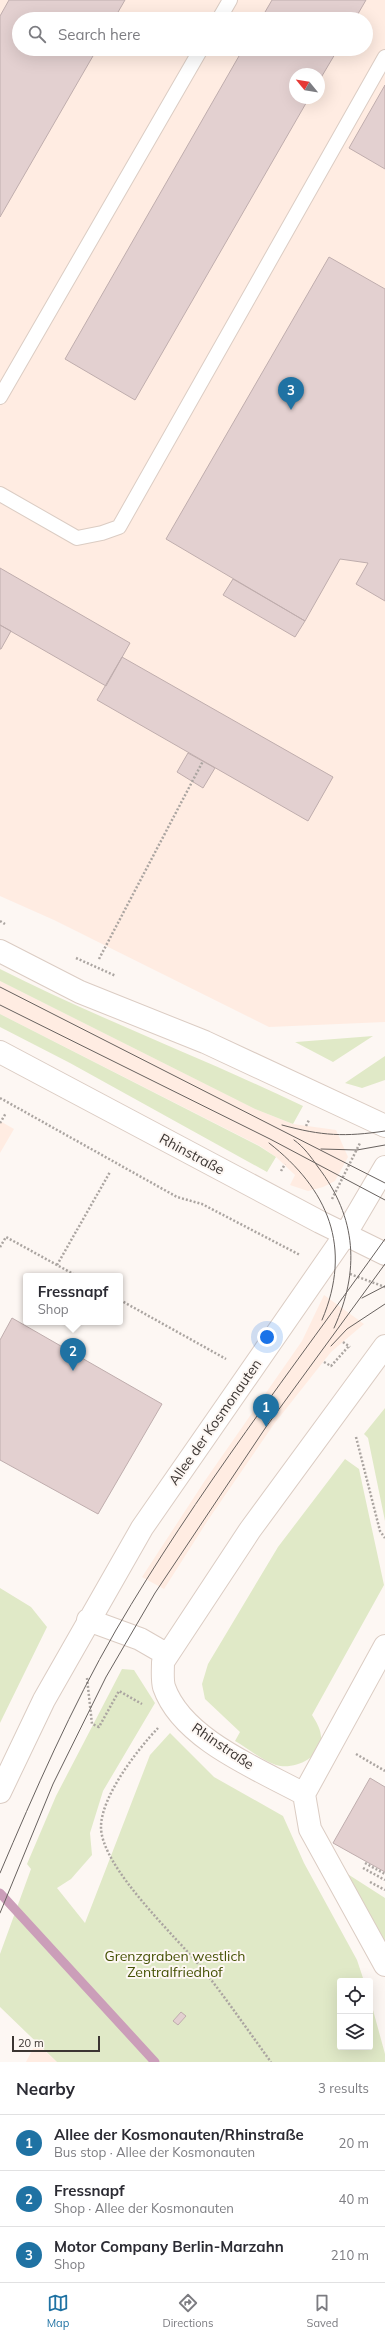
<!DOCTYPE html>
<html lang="en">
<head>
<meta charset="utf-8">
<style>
	body { margin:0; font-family:Mulish,sans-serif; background:#f7f7f7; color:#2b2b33 }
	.controls { position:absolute; right:12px; bottom:12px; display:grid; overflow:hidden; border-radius:4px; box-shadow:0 4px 16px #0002 }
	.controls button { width:36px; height:36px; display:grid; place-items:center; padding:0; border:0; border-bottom:1px solid #e1e1e2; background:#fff; color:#2b2b33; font:20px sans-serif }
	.compass { position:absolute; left:289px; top:68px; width:36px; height:36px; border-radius:50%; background:#fff; box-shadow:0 4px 16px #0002; rotate:300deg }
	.scale { position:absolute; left:12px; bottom:10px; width:88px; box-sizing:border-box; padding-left:4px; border:2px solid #3b3532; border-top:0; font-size:11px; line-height:14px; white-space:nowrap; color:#3b3532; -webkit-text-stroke:3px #fdf7f3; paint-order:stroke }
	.you { position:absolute; left:267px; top:1337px; width:14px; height:14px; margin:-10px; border:3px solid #fff; border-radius:50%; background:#1a73e8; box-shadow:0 0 0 6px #1a73e833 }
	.badge { display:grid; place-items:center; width:26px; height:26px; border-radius:50%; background:#1f72a3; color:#fff; font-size:13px; font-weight:700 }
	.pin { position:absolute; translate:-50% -33px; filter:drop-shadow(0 1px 2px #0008) }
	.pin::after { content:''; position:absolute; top:21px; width:14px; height:12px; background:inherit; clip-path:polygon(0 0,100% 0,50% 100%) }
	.popup { position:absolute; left:23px; top:1273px; width:100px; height:52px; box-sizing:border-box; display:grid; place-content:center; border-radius:4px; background:#fff; filter:drop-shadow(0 1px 3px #0005); font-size:13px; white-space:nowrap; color:#7c7c81 }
	.popup b { font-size:15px; color:#2b2b33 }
	.popup::after { content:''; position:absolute; left:50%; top:100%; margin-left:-8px; border:8px solid transparent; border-top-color:#fff }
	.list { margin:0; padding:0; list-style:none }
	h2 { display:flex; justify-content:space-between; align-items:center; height:52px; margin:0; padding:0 16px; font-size:17px }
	h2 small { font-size:13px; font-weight:400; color:#7c7c81 }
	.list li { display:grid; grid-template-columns:26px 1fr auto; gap:12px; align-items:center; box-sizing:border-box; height:56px; padding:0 16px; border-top:1px solid #e1e1e2 }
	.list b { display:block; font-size:15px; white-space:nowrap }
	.list p { margin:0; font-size:13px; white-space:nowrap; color:#7c7c81 }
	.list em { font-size:13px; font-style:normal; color:#7c7c81 }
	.icon { flex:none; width:22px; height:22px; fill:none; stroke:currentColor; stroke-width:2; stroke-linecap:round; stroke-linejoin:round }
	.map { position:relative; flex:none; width:385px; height:2062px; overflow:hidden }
	.search { position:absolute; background:#fff; box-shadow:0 4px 16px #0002; left:12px; right:12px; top:12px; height:44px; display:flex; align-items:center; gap:10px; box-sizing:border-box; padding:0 14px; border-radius:22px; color:#7c7c81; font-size:15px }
	.sheet { height:220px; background:#fff }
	nav { display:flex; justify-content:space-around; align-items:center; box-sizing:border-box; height:56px; border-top:1px solid #e1e1e2; background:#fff; font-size:11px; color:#7c7c81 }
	nav a { display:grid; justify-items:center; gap:2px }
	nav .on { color:#1f72a3 }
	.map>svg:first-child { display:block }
	.built { fill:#ffece2; fill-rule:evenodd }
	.green { fill:#e0e9c7 }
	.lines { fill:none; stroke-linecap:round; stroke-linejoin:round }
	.stream { stroke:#cb9eb9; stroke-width:9 }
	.building { fill:#e3d0d0; stroke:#bfadad }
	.service-casing { stroke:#dbccc3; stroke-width:16 }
	.minor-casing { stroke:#dbccc3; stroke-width:24 }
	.secondary-casing { stroke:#dbccc3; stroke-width:24 }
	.path { stroke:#aba5a1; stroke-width:2.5; stroke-dasharray:2 2; stroke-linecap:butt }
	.service { stroke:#fff; stroke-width:14 }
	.minor { stroke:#fff; stroke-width:22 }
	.secondary { stroke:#fff; stroke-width:22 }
	.tram { stroke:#67615e; stroke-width:1 }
	.labels { text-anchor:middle; stroke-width:4; stroke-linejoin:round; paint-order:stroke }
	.street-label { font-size:14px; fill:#3b3532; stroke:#fdf7f3 }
	.park-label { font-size:14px; fill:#445003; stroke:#fdf7f3 }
</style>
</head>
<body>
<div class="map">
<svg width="385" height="2062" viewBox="0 0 385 2062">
	<rect width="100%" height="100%" fill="#fdf7f3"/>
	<path class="built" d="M0,0H385V1022L269,1027L54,920L0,896ZM19,19H366V49H19ZM295,74H319V98H295Z
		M0,981L255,1109L293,1124L336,1130L348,1157L335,1181L323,1187L308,1191L290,1185L295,1175L276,1157L260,1146L0,1014Z
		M0,1121L14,1129L0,1153Z
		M324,1295L364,1324L331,1352L274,1424L208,1520L164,1589L142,1577L204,1482L302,1341Z
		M36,2043L57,2062H26Z"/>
	<path class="green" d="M0,969C99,1019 203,1058 303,1106L293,1124L255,1109L0,981Z
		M0,1014L259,1146L276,1157L267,1172L70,1063L0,1027Z
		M373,1036L333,1062L295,1042H296Z
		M385,1056V1080L362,1088L345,1083Z
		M385,1408V1521L368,1438L364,1434Z
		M345,1459L359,1469L384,1585L312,1715C317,1723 322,1731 321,1741C318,1760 292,1770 276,1765C262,1761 248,1748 235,1741L240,1732L205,1699L202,1684L208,1664L278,1547Z
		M0,1588L31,1607L47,1627L0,1723Z
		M122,1669L134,1670L155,1703L103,1791L90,1833L92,1855L71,1879L57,1888L85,1923L150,1755L170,1733L214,1777L283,1816L304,1863L357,1960L364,1981H340V2047H370V1999L385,2054V2062H57L0,2007V1954L31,1869L27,1864L56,1796Z
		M346,1873L385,1898V1948Z"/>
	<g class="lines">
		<path class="stream" d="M0,1893L155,2062"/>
	</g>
	<path class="building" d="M9,0H125L114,19H19V49H97L0,217V16Z
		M272,0H366L355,19H261Z
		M243,49H338L319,81V74H295V98H309L135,400L65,359Z
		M385,85V169L349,148Z
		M329,257L385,289V601L356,584L368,563L340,559L305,621L166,539Z
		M0,568L130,643L106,686L0,625Z
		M233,579L305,621L295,637L223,595Z
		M0,625L11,631L1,649H0Z
		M122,657L333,777L308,821L97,700Z
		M188,753L215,768L203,788L177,772Z
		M12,1318L162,1404L98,1514L0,1460V1340Z
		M370,1778L385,1787V1872L333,1843Z
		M181,2012L186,2016L178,2025L173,2021Z"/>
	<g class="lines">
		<defs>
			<path id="service" d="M219,19L230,0
				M0,397L201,49
				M0,494L77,538L102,533L119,527L385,57"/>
			<path id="minor" d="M88,1620L140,1639L166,1654
				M385,1646L304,1794L310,1829L385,1965
				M0,1792L44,1700L142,1528L345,1235
				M304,1794C258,1769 182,1739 164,1687C162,1680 163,1670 163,1662L250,1530L385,1346"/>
			<path id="secondary" d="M0,951L80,992L205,1042L385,1126
				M0,1052L320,1222L385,1254
				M345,1235L385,1167"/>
		</defs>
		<use href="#service" class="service-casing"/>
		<use href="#minor" class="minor-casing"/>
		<use href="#secondary" class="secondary-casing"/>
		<path class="path" d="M0,921L5,924
			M76,958L116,976
			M99,959L203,761
			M0,1098L177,1197L202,1204L300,1255
			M0,1123L6,1113
			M306,1126L309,1120
			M281,1171L285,1164
			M332,1199L360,1143
			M0,1247L6,1237L77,1276
			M57,1265L110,1172
			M350,1274L385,1287
			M120,1300L226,1359
			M343,1342L350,1347
			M324,1362L331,1366L349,1346
			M356,1437L380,1531L385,1538
			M87,1678L92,1724L99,1727L119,1691L142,1704
			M158,1728C138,1749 102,1795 101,1826C100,1867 178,1938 205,1972C228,2001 249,2032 271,2062
			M356,1754L385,1771
			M365,1863L385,1874
			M363,1868L385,1880
			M370,1882L385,1890"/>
		<use href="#service" class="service"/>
		<use href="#minor" class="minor"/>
		<use href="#secondary" class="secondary"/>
		<path class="tram" d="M0,987L385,1183
			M0,1005L270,1139L385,1200
			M282,1125C322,1136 345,1137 385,1131
			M294,1140C304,1147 311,1157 318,1167C357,1218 360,1271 334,1328
			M269,1143C328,1189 353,1247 322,1320
			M321,1149L357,1150L385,1145
			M362,1298L385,1286
			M331,1346L347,1329L385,1304
			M0,1873C35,1791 71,1708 116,1630C196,1493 293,1368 385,1239
			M0,1913L53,1784L106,1677L155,1593L266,1427L385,1264"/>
	</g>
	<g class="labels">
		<g class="street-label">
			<text transform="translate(192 1154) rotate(28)" y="5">Rhinstraße</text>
			<text transform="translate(215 1422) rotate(-55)" y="5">Allee der Kosmonauten</text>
			<text transform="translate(223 1746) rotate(34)" y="5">Rhinstraße</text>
		</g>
		<g class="park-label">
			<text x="175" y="1961">Grenzgraben westlich<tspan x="175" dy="16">Zentralfriedhof</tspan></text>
		</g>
	</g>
</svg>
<div class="controls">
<button><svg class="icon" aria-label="locate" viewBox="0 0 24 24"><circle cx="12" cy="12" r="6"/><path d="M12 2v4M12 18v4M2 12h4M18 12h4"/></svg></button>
<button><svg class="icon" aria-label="layers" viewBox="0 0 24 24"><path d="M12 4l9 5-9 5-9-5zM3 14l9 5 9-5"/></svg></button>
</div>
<svg class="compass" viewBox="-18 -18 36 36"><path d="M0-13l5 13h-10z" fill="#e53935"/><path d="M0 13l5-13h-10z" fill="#7c7c81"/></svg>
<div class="scale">20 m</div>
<div class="you"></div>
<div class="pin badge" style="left:266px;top:1427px">1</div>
<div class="pin badge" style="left:73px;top:1371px">2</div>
<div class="popup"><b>Fressnapf</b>Shop</div>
<div class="pin badge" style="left:291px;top:410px">3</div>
<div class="search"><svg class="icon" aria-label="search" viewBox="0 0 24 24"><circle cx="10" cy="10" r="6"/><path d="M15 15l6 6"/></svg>Search here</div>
</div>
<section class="sheet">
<h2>Nearby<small>3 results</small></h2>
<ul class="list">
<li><span class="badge">1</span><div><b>Allee der Kosmonauten/Rhinstraße</b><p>Bus stop · Allee der Kosmonauten</p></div><em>20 m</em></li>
<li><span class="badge">2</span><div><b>Fressnapf</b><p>Shop · Allee der Kosmonauten</p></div><em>40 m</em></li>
<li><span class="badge">3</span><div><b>Motor Company Berlin-Marzahn</b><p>Shop</p></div><em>210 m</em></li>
</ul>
</section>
<nav>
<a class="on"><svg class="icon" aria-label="map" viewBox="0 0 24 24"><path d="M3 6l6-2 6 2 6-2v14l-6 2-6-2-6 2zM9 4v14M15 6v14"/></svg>Map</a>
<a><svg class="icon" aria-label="directions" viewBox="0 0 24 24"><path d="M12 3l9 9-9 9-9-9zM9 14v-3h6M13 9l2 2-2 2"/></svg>Directions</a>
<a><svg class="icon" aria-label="saved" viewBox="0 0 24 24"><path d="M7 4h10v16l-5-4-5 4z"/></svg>Saved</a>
</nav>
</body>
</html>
